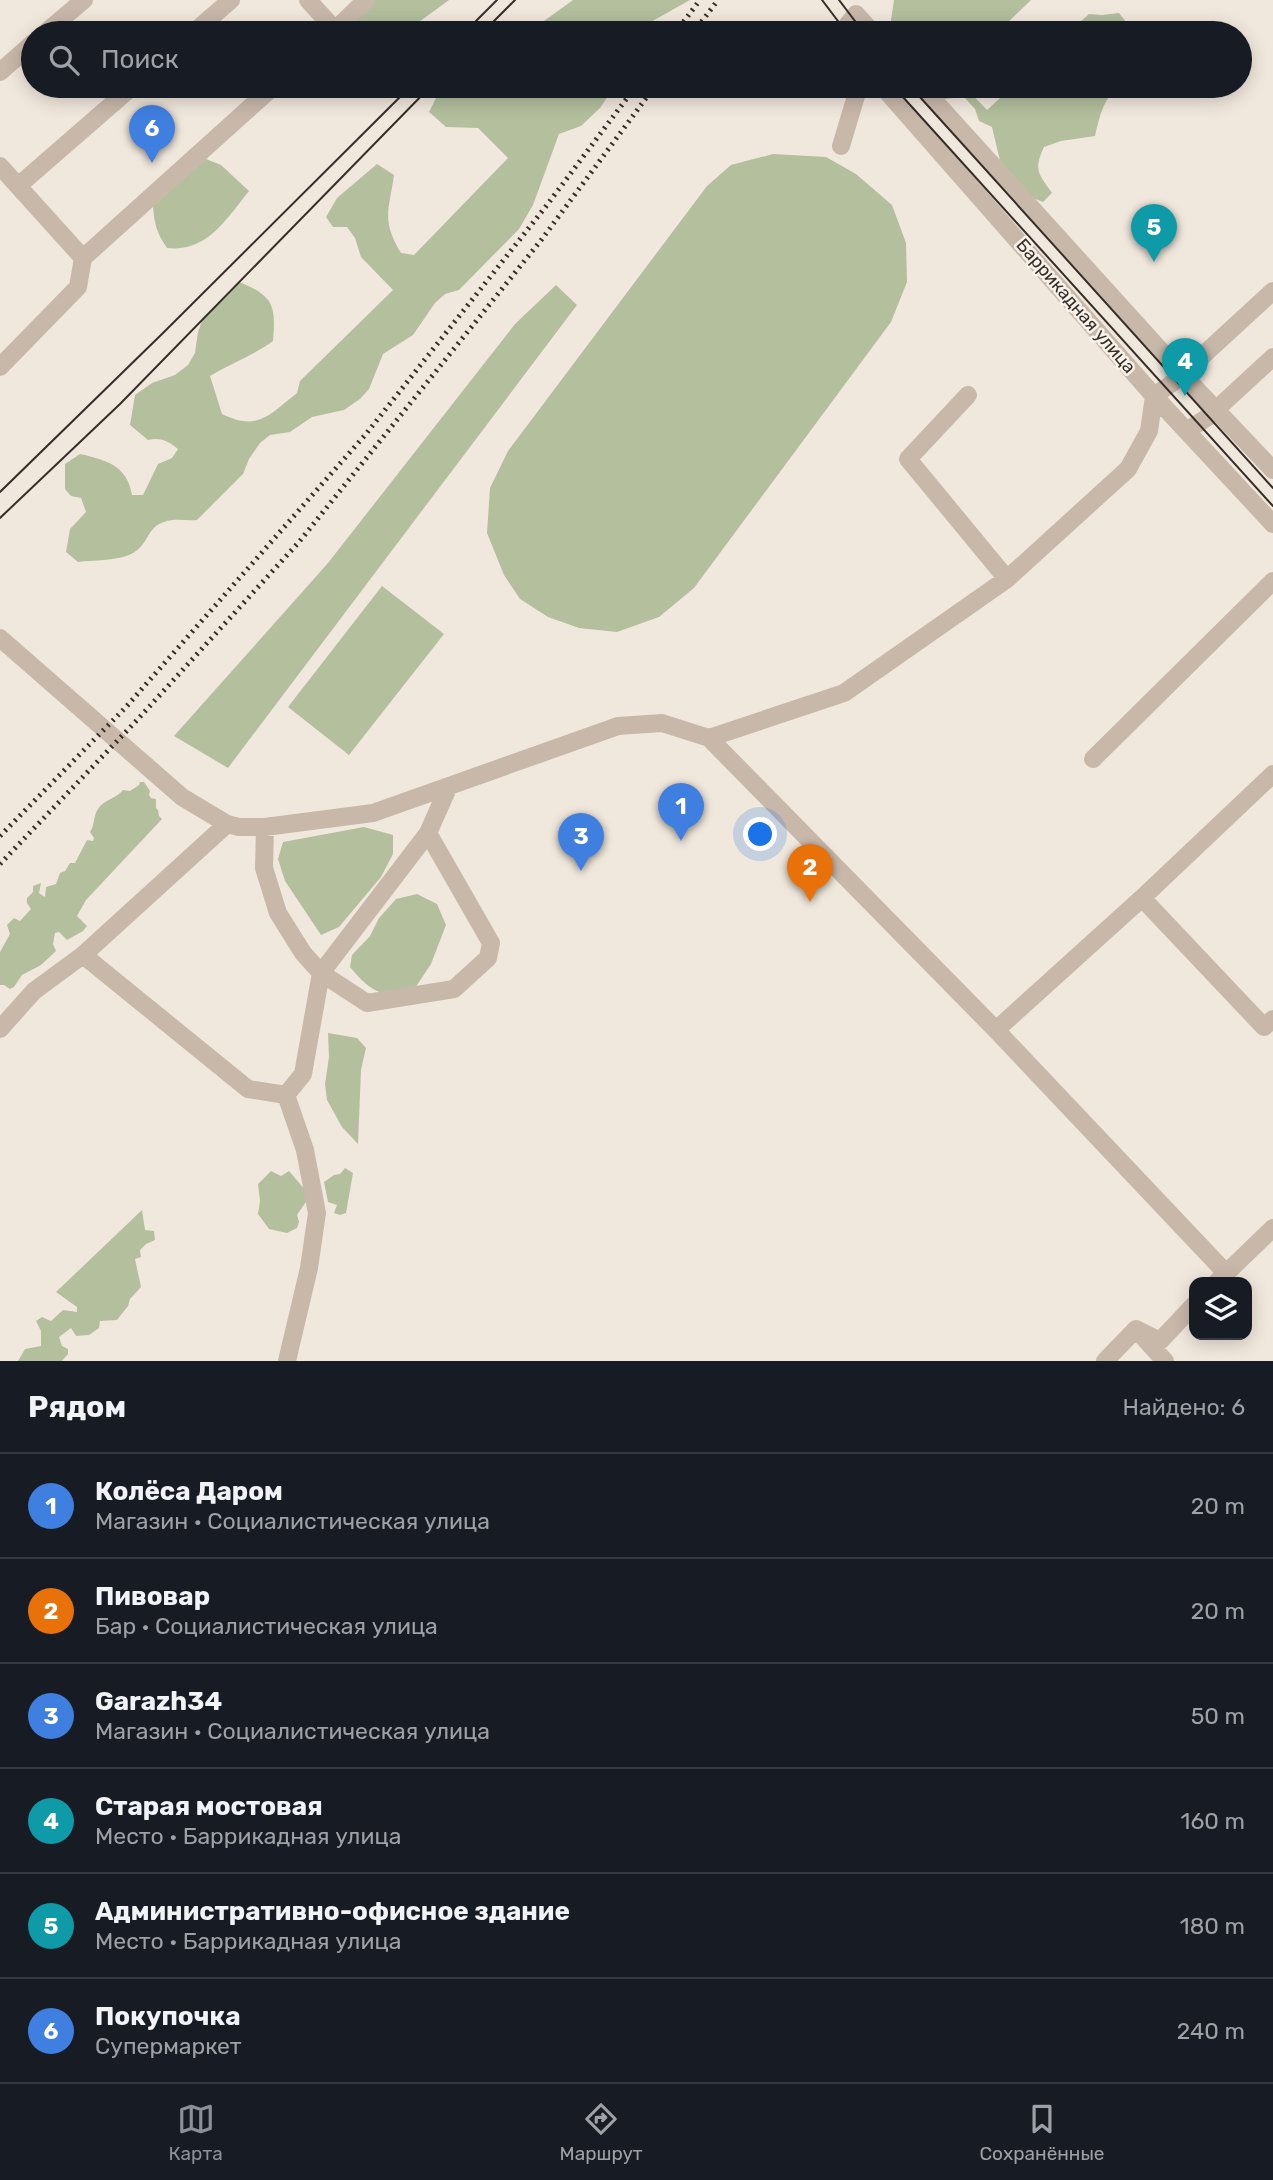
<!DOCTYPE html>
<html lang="ru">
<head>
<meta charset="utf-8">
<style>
	body { margin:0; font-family:Rubik,sans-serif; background:#20242c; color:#f1f3f6 }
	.controls { position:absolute; right:21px; bottom:21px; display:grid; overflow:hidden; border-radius:14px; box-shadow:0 4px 18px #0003 }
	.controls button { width:63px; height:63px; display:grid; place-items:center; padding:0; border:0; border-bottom:2px solid #363941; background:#171b24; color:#f1f3f6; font:35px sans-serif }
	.you { position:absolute; left:761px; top:835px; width:24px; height:24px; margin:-18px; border:5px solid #fff; border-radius:50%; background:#1a73e8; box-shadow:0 0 0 10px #1a73e833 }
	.badge { display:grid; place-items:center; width:46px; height:46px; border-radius:50%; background:#8c9099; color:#fff; font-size:23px; font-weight:700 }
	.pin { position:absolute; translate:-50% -58px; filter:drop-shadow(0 2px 4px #0008) }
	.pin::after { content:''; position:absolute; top:37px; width:24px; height:21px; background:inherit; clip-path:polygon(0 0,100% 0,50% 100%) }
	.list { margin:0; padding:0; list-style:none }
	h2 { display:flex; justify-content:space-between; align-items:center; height:91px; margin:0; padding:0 28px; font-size:30px }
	h2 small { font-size:23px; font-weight:400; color:#9ea1a6 }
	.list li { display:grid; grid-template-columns:46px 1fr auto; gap:21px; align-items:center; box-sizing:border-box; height:105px; padding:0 28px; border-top:2px solid #363941 }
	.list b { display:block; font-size:26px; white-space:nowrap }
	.list p { margin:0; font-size:23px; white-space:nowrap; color:#9ea1a6 }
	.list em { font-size:23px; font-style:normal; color:#9ea1a6 }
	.icon { flex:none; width:38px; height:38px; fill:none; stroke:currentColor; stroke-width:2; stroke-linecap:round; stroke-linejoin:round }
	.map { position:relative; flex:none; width:1273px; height:1361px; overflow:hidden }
	.search { position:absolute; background:#171b24; box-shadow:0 4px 18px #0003; left:21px; right:21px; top:21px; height:77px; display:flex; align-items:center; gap:18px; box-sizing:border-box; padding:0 24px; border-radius:38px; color:#9ea1a6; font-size:26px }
	.sheet { height:721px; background:#171b24 }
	nav { display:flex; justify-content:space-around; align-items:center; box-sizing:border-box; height:98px; border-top:2px solid #363941; background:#171b24; font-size:19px; color:#9ea1a6 }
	nav a { display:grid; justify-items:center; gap:4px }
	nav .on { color:#8c9099 }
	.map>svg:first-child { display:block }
	.green { fill:#b4bf9e }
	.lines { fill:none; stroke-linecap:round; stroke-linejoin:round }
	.minor { stroke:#c8b8aa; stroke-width:18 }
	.tram { stroke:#362d29; stroke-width:2 }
	.rail { stroke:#362d29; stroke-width:5; stroke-dasharray:2 5; stroke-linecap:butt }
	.labels { text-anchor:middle; stroke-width:5; stroke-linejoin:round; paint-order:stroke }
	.street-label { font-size:18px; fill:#362d29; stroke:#f8f2e9 }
</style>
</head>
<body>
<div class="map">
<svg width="1273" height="1361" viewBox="0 0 1273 1361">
	<rect width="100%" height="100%" fill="#f1e8dd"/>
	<path class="green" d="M370,0H449L404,33H348L342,26Z
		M573,0H690L649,23L643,33H520L530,31Z
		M894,0H1031L997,33H889Z
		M1119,13L1135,33H1068L1089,14L1102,15Z
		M446,86H615L600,108L581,126L559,134L533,205L519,229L459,290L445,294L435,303L413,335L383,354L369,389L360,399L344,410L312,417L290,432L270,435L260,443L249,459L243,474L197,520C186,521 175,518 164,522C145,528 150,546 129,555C114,561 94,560 78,562L66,552L70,529L86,512L81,498L71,496L65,489V464L80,454C106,460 127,465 132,495H143L158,464L172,458L178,449C168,441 161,437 148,440L130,425L135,395L152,383L175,375L188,365L195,353L198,332L203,318L239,282C274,296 276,306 273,341C254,355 230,364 210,376L222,414C258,432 270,414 297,393L300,381L393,290L361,257L355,238L347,227H333L326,217L337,198L377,164L394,175C389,211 381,219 401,253L414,255L508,158L478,128L446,127L429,112L437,96Z
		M928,86H964L987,110L1013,86H1121C1103,97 1100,116 1095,136L1061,141L1044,147C1033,170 1039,174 1052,193L1043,202L1028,196L1000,161L992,127L979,121L975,109L964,97L944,99Z
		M773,154L826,157L856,174L892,205L906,243L907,282L891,322L694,588L659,617L617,632L579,628L548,617L520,599L504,575L487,533L490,488L508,451L707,186L731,165Z
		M206,159L221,165L249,191C227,218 207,253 167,248C157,234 154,223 153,206Z
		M556,285L577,305L228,768L174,736L328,563L515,324Z
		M382,586L444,634L349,755L288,707Z
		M140,782H144L150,791L149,795L151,798L156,799V808L158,810L159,816L162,819L86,900L77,916L87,926L83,931L67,940L59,932L55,933L53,944L56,951L41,965L22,975L14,987L10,989L4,985H0V952L10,934L7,925L14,918L20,921L31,909L27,903V898L33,892V886L41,883L39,893L45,897L46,887L56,884L60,873L65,871L70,863H75L87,840L93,841L94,838L90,832C95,825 93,816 98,809C103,800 116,799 123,790L130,791L139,785Z
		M364,827L393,835V854L381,877L339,927L321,935L285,881L278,859L283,842Z
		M417,894L437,904L446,925L431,964L409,997C380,997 367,988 350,967L352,955L370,936L379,918L396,899Z
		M328,1033L357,1038L366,1048L361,1070L358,1144L342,1127L327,1100L325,1084L329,1057Z
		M345,1168L353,1173L346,1213L340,1215L334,1213L337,1205L328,1202L324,1182L334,1175L340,1174Z
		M271,1171L281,1176L289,1171L306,1191L308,1199L297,1215L299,1222L297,1228L287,1233L269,1229L258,1214L260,1201L258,1184Z
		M142,1210L145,1230L154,1231L155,1240L146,1244L140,1250L141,1257L135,1259L141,1287L130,1299L128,1306L117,1320L100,1321L99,1328L89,1335L76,1336L71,1328L59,1337L62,1346L68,1349V1354L62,1361H10H18L25,1349L41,1346V1331L36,1321L42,1317L51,1321L63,1310L77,1312V1307L56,1292Z"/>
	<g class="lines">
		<path class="minor" d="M308,0L335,30
			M45,33L84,0
			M193,33L231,0
			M332,33L366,0
			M841,33L856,14L873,33
			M0,72L33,43
			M882,86L1154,396L1273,524
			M921,86L1181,373L1273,470
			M841,146L859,86
			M0,166L83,258
			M18,186L133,86
			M0,367L78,287L83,258L274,86
			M968,395L908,459L1007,579
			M1188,430L1208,417L1273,357
			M0,638L182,797L227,824L239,827H265L373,813L618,726L662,723L709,738L996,1030L1226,1273
			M709,738L844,693L1007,579L1128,469L1149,431L1154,396L1175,381L1273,291
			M1093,759L1273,581
			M265,827L264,868L278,913L303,953L321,973L367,1003L454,989L488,958L491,943L428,833
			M1142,898L1264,1027L1273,1019
			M83,955L227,824
			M0,1029L34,991L83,955L248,1089L286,1095L305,1150L317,1213L309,1268L287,1361
			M996,1030L1142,898L1273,774
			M286,1095L303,1074L321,973L428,833L448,788
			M1217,1282L1273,1228
			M1136,1329L1160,1341L1194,1305
			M1143,1337L1165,1361
			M1105,1361L1136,1329"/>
		<path class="tram" d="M822,0L847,33
			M839,0L864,33
			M464,33L497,0
			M482,33L515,0
			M893,86L1273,506
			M910,86L1273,488
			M0,492L163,333L411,86
			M0,518L120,404L431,86"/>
		<path class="rail" d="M675,33L700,0
			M693,33L718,0
			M0,836L126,707L366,434L547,205L636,86
			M0,864L138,719L299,542L542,239L655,86"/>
	</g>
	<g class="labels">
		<g class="street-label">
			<text transform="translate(1076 306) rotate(49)" y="6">Баррикадная улица</text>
		</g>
	</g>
</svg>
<div class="controls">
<button><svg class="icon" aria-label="layers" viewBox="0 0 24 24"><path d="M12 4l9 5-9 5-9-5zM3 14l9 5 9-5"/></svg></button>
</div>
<div class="you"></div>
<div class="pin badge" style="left:681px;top:841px;background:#3f7fe0">1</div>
<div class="pin badge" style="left:810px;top:902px;background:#e8710a">2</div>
<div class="pin badge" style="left:581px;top:871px;background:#3f7fe0">3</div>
<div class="pin badge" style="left:1185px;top:396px;background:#0f9aa8">4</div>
<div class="pin badge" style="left:1154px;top:262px;background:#0f9aa8">5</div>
<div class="pin badge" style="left:152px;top:163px;background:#3f7fe0">6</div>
<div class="search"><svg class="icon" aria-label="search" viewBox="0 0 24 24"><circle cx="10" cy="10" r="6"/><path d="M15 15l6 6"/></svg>Поиск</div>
</div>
<section class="sheet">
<h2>Рядом<small>Найдено: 6</small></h2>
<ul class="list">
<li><span class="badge" style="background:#3f7fe0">1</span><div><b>Колёса Даром</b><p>Магазин · Социалистическая улица</p></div><em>20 m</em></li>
<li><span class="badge" style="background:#e8710a">2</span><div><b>Пивовар</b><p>Бар · Социалистическая улица</p></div><em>20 m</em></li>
<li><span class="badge" style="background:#3f7fe0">3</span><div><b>Garazh34</b><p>Магазин · Социалистическая улица</p></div><em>50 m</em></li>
<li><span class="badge" style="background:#0f9aa8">4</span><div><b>Старая мостовая</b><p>Место · Баррикадная улица</p></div><em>160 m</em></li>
<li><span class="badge" style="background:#0f9aa8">5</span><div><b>Административно-офисное здание</b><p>Место · Баррикадная улица</p></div><em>180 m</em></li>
<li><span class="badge" style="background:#3f7fe0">6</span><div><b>Покупочка</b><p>Супермаркет</p></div><em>240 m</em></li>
</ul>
</section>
<nav>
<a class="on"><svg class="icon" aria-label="map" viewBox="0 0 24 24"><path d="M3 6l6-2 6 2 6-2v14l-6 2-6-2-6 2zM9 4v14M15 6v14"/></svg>Карта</a>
<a><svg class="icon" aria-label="directions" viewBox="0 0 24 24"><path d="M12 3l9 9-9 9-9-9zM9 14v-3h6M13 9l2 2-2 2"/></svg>Маршрут</a>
<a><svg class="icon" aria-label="saved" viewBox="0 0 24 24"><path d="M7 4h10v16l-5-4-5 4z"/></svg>Сохранённые</a>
</nav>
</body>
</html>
